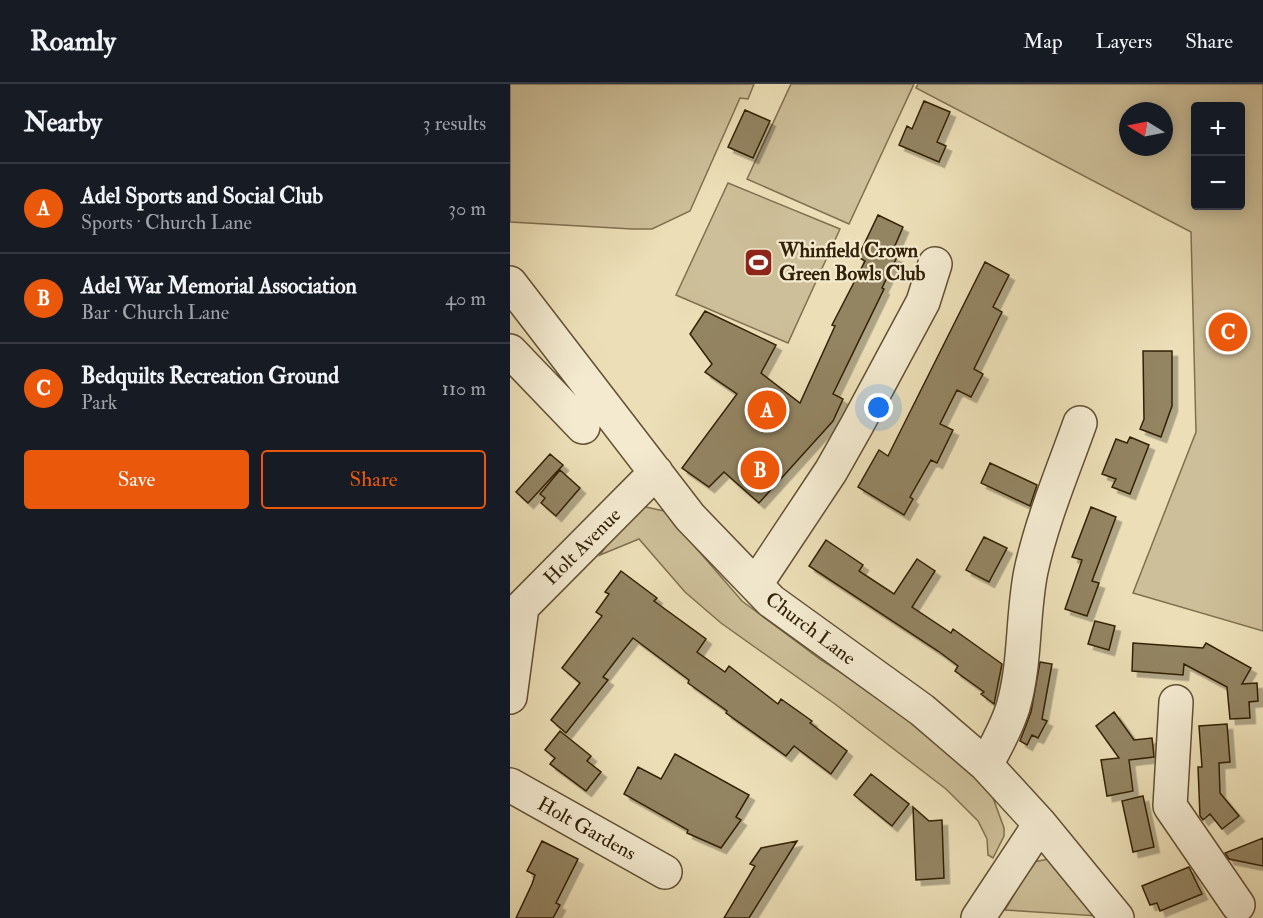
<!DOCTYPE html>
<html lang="en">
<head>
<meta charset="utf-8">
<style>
	body { margin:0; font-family:"IM FELL Double Pica",serif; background:#20242c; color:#f1f3f6 }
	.controls { position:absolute; right:18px; top:18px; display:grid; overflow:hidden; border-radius:6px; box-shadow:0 3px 15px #0003 }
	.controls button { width:54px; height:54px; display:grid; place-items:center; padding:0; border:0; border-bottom:2px solid #363941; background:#171b24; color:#f1f3f6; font:30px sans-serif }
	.compass { position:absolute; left:609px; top:18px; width:54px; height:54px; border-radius:50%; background:#171b24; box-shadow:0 3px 15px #0003; rotate:280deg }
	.you { position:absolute; left:369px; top:324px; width:21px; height:21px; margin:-15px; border:4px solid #fff; border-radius:50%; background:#1a73e8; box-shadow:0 0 0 9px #1a73e833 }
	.badge { display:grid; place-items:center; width:39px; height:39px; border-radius:50%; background:#ea580c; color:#fff; font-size:20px; font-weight:700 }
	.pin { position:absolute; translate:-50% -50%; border:3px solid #fff; box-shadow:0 2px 6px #0006 }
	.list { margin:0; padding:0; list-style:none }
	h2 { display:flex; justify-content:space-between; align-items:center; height:78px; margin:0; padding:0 24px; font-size:26px }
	h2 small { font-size:20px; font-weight:400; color:#9ea1a6 }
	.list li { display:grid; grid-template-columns:39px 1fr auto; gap:18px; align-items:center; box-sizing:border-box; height:90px; padding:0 24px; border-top:2px solid #363941 }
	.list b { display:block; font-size:22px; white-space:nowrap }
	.list p { margin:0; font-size:20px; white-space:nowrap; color:#9ea1a6 }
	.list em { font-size:20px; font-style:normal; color:#9ea1a6 }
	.actions { display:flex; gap:12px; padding:18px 24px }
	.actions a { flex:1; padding:14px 0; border:2px solid #ea580c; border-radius:6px; text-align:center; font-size:21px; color:#ea580c }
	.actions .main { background:#ea580c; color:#fff }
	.map { position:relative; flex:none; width:753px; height:834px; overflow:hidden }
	header { display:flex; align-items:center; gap:36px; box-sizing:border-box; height:84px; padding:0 30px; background:#171b24; border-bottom:2px solid #363941 }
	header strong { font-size:28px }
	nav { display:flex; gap:33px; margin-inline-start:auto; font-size:21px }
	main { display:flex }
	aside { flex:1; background:#171b24 }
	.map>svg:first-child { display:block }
	.green { fill:#cdbf99; stroke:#807050; stroke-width:1.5; fill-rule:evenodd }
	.building { fill:#938462; stroke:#332106; stroke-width:1.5; filter:url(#shadow) }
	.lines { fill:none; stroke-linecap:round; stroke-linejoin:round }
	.minor-casing { stroke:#615032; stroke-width:36 }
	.minor { stroke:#f3ead0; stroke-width:33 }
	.labels { text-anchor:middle; stroke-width:4.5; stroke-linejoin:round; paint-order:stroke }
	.poi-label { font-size:20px; font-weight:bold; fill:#332106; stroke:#f3ead0; text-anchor:start }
	.street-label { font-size:20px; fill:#332106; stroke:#f3ead0 }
</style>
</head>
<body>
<header>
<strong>Roamly</strong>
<nav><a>Map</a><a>Layers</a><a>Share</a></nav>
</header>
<main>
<aside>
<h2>Nearby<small>3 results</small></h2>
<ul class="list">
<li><span class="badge">A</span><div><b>Adel Sports and Social Club</b><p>Sports · Church Lane</p></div><em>30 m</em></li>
<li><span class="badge">B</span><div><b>Adel War Memorial Association</b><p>Bar · Church Lane</p></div><em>40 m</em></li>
<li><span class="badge">C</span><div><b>Bedquilts Recreation Ground</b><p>Park</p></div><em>110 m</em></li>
</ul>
<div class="actions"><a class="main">Save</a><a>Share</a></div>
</aside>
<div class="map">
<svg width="753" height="834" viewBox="0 0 753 834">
	<defs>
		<filter id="shadow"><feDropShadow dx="5.5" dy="5.5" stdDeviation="0" flood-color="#0004"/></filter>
	</defs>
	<rect width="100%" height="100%" fill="#ecdfb7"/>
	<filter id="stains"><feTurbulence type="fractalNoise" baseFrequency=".00333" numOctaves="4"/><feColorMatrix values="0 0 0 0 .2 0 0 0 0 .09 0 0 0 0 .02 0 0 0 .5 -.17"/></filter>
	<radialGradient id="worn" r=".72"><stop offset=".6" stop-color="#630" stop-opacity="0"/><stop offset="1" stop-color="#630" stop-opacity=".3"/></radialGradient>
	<path class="green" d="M0,0H244L238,15L230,14L180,127L142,145H122L0,138Z
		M281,0H404L339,140L237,95Z
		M408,0H753V547L623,509L686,348L681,148L406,4ZM730,22V122H686V22ZM618,27H654V63H618Z
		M218,99L330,145L278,259L166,211Z
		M136,423L154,427L162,434L173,449L232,517L311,576L373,615L479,703L494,744V752L483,774L478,771L477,755L468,737L436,705L325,620L211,539L175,508L129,455L90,471C102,455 116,428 136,423Z
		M539,775L588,832L495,826L523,778Z"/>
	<path class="building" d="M414,17L440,28L427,58L436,62L429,78L389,61L397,42L402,45Z
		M235,26L260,37L243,74L218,63Z
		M368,131L393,143L381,171L387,173L372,204L374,205L323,310L333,315L323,337L249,419L214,388L199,403L172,384L227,310L195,288L202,280L180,250L195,227L266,261L251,289L290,319L325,242L322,241L355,177L348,173Z
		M475,178L499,191L483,223L492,228L464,285L473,290L461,313L447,306L430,340L443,346L427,379L421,376L400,413L403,415L394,431L348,403L369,366L378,372Z
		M633,267H662V322L651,353L630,345L634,335Z
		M620,353L639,361L620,410L602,403L606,395L592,390L606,355L617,359Z
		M40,370L53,381L18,419L6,408Z
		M480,379L527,401L520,422L471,399Z
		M50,386L70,404L46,432L31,419L35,414L30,410Z
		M581,423L606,433L582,497L589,499L577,532L555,525L572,476L562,473Z
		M474,453L497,464L479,498L456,486Z
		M316,456L353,481L349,487L384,510L407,475L425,487L402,523L441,549L443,545L492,580L484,620L471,610L474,608L445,587L448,582L428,567L299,482Z
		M111,487L147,514L144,517L196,555L187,568L215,588L219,582L268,620L271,615L302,637L300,639L337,667L321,690L284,662L276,672L216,629L217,627L178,599L179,596L123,554L93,593L98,596L56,649L41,636L70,599L52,584L92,532L86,528L99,510L95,508Z
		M585,537L605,542L599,566L578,560Z
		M623,559L693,564L696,559L741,584L732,600L747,599L748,617L739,618L740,634L720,635L717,603L674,580L673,591L622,587Z
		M530,578L542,580L532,635L537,637L528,654L522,651L517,661L510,657L521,628Z
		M604,628L624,656L642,654L644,673L619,676L623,707L597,712L591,676L609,674L586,642Z
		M717,640L720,678L709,679L710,709L729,732L712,745L700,730L693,736L690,732L688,683H692L689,642Z
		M50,647L81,672L77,677L91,688L76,707L40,680L45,674L35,666Z
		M165,670L239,711L226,733L231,736L211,764L177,749L178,746L114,710L128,683L151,695Z
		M361,690L399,720L382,742L344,711Z
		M633,712L644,763L623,768L612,717Z
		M403,723L419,737L432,736L434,794L406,796Z
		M753,754V782L719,775L715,769Z
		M32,757L68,775L46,819L50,821L43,834H6L22,800L25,791L17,787Z
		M287,757L239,834H214L245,782L240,780L251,764Z
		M679,783L692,810L650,827L647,819L640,821L632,802Z"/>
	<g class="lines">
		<defs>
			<path id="minor" d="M0,199L180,433L261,517L412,626L476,681L530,740L607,834
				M0,267L73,343
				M246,500L321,387L347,341L413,218L425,180
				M0,613L12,523L146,388
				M666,618L660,722L728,821
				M476,681C486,662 497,643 503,623C516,579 512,531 521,487C532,436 553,387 570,339
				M0,701L155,788
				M468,834L530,740"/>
		</defs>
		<use href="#minor" class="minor-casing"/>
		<use href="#minor" class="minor"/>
	</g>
	<defs>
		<symbol id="stadium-square" viewBox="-11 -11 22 22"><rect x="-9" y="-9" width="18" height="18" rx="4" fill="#8f2418" stroke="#f3ead0"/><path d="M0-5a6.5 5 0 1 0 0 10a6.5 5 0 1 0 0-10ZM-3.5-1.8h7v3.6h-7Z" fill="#fff"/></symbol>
	</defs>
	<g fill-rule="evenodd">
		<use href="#stadium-square" x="232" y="162" width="33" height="33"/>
	</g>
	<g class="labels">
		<g class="poi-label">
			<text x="269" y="173">Whinfield Crown<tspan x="269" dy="23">Green Bowls Club</tspan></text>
		</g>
		<g class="street-label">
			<text transform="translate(72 462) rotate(-45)" y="7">Holt Avenue</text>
			<text transform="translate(301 544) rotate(37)" y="7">Church Lane</text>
			<text transform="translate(77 744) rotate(29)" y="7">Holt Gardens</text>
		</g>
	</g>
	<rect width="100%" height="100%" filter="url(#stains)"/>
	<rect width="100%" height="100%" fill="url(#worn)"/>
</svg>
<div class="controls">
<button>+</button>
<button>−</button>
</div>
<svg class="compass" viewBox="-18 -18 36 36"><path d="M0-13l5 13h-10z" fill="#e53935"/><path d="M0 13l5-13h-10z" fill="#9ea1a6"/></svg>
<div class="you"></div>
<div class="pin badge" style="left:257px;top:326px">A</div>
<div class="pin badge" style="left:250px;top:386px">B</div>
<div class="pin badge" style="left:718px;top:248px">C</div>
</div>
</main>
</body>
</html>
